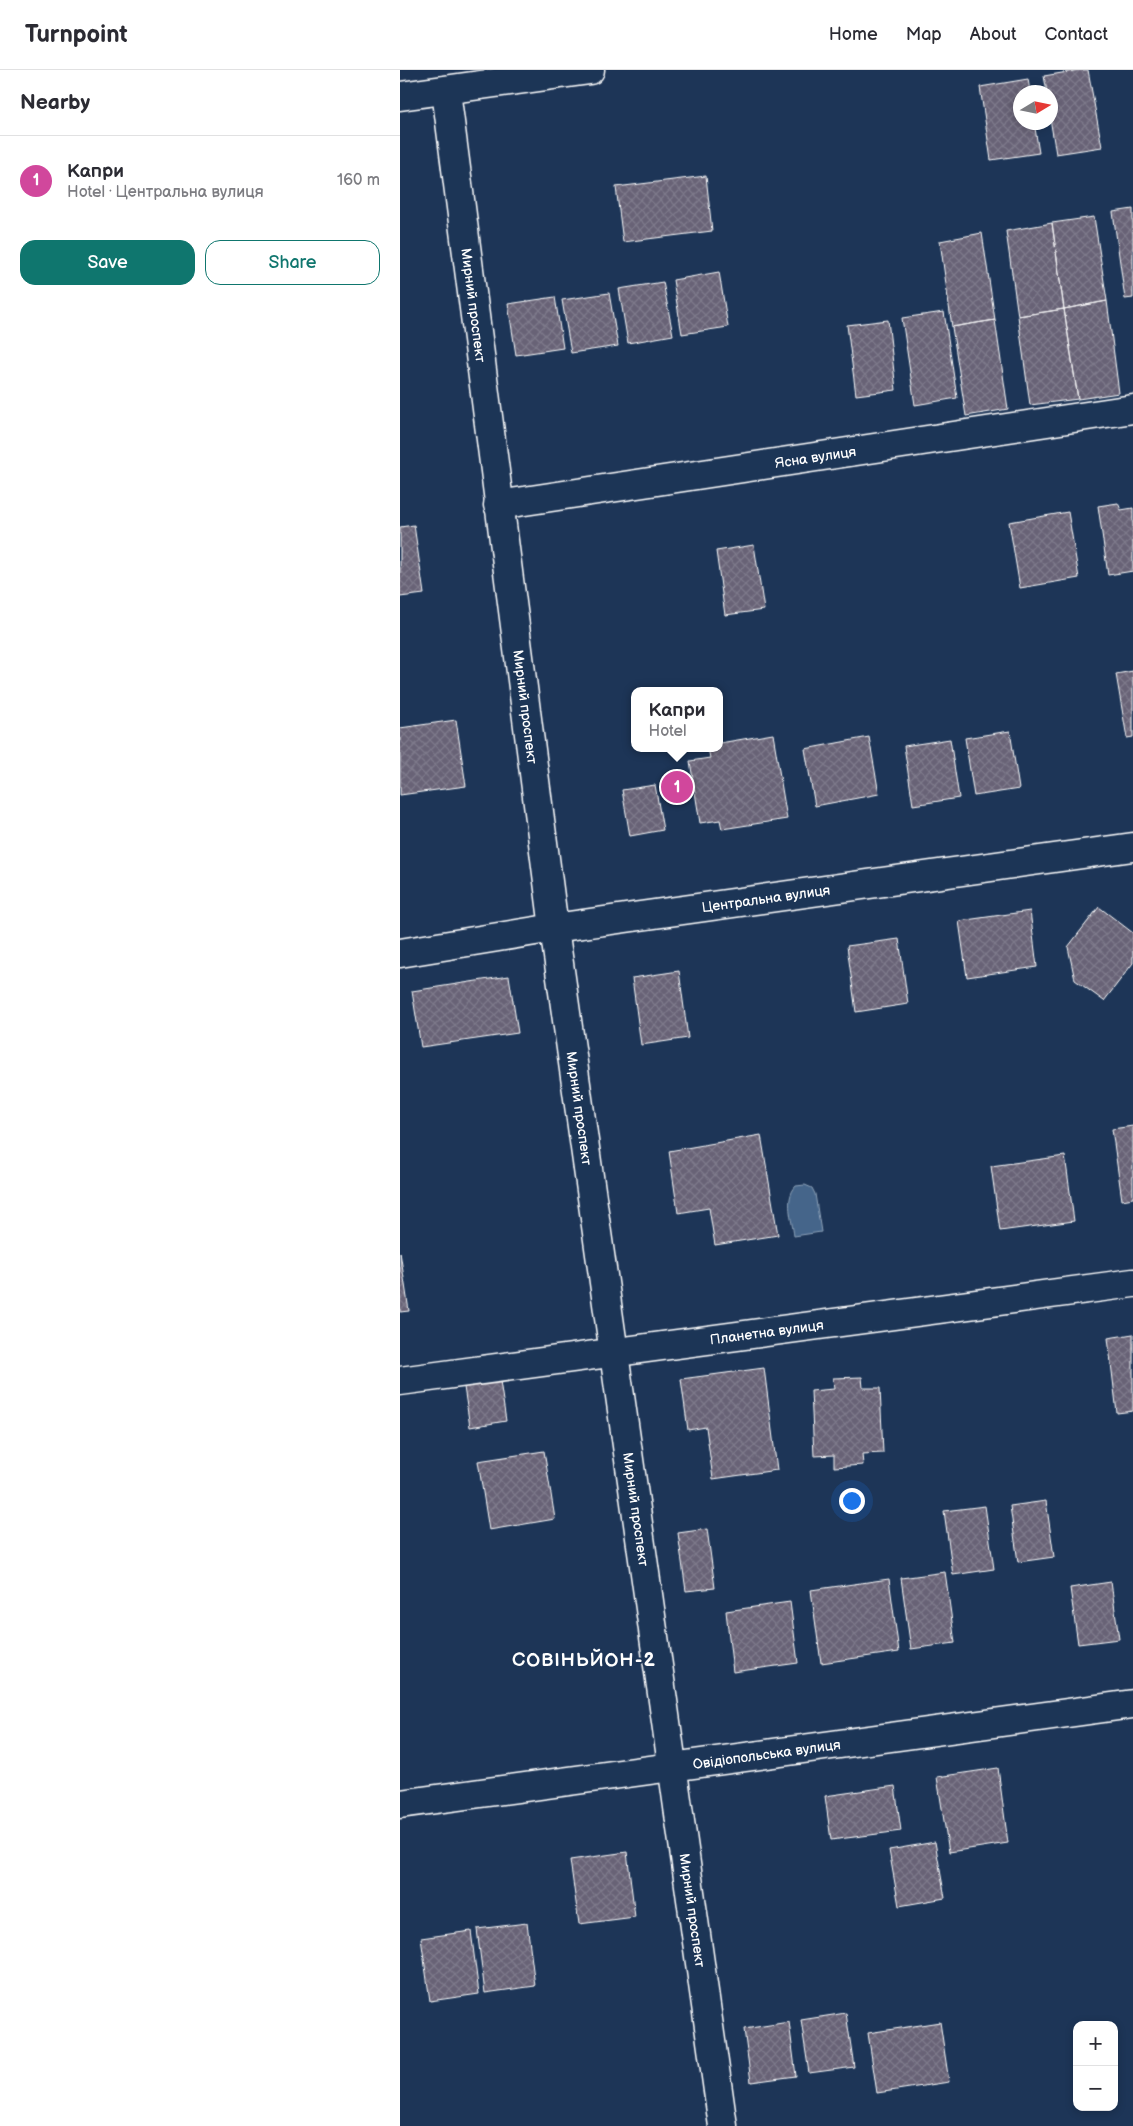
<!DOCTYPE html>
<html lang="en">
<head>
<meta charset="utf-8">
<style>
	body { margin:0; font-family:"Balsamiq Sans",sans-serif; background:#f2f2f3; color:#2b2b33 }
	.controls { position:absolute; right:15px; bottom:15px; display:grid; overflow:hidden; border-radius:10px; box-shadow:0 2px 8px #0003 }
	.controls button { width:45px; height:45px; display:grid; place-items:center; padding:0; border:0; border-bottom:1px solid #e1e1e2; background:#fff; color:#2b2b33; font:25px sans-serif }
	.compass { position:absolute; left:613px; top:15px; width:45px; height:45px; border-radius:50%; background:#fff; box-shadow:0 2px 8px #0003; rotate:80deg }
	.you { position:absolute; left:451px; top:1430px; width:18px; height:18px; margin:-12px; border:4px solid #fff; border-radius:50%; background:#1a73e8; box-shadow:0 0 0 8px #1a73e833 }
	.badge { display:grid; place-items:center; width:32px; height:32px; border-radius:50%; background:#0f766e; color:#fff; font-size:16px; font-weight:700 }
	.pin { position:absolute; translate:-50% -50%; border:2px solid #fff; box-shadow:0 1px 5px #0006 }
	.popup { position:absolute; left:231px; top:617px; width:92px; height:65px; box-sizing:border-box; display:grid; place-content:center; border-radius:10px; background:#fff; filter:drop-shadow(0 1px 4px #0005); font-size:16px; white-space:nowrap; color:#7c7c81 }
	.popup b { font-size:19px; color:#2b2b33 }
	.popup::after { content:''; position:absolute; left:50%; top:100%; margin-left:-10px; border:10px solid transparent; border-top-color:#fff }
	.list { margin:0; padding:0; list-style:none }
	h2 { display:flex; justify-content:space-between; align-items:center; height:65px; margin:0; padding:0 20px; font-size:21px }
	h2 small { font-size:16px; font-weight:400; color:#7c7c81 }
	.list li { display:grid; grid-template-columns:32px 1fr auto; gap:15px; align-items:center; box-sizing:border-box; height:90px; padding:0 20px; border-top:1px solid #e1e1e2 }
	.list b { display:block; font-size:19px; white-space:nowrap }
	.list p { margin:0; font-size:16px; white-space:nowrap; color:#7c7c81 }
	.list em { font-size:16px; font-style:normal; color:#7c7c81 }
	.actions { display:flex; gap:10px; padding:15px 20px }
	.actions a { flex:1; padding:11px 0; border:1px solid #0f766e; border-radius:15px; text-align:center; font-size:18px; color:#0f766e }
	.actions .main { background:#0f766e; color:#fff }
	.map { position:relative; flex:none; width:733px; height:2056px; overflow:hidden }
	header { display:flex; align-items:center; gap:30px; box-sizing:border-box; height:70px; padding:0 25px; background:#fff; border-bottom:1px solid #e1e1e2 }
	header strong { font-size:24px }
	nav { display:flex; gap:28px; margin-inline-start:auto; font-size:18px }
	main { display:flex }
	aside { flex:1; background:#fff }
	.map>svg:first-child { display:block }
	.water { fill:#44658a; stroke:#8fa3b9 }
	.building { fill:url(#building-cross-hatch); stroke:#fff }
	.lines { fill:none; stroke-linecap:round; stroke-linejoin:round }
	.street-casing { stroke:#fff; stroke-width:31 }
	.street { stroke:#1d3557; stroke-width:28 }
	.labels { text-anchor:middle; stroke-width:4; stroke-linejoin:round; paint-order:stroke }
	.street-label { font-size:14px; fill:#fff; stroke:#1d3557 }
	.district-label { font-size:19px; font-weight:bold; letter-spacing:1px; fill:#fff; stroke:#1d3557 }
</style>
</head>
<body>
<header>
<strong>Turnpoint</strong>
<nav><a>Home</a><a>Map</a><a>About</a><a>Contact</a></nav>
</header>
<main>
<aside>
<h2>Nearby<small></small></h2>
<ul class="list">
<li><span class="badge" style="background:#d1479c">1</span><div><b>Капри</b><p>Hotel · Центральна вулиця</p></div><em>160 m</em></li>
</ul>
<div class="actions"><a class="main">Save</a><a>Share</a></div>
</aside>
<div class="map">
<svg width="733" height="2056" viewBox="0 0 733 2056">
	<defs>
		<pattern id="building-cross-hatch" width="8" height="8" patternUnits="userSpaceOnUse" patternTransform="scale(1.25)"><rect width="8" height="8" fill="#676276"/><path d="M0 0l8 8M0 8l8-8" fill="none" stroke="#7e7a8b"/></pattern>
	</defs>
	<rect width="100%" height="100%" fill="#1d3557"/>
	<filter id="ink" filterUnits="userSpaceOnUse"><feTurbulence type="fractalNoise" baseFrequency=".02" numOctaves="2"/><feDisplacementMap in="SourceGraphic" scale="10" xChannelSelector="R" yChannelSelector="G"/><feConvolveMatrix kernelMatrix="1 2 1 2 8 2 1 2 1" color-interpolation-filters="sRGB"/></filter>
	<g filter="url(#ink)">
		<path class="water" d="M405,1115L412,1118L415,1124L421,1162L394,1166C392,1149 384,1129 396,1116Z"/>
		<path class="building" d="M680,0H688L702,77L656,84L650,48V22H647L644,6Z
			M628,9L630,22H620V52H634L639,83L591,90L580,17Z
			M306,106L312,161L223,172L216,117Z
			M733,139V228L725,229L713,142Z
			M694,147L707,231L664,239L652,153Z
			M652,153L664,239L618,246L606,161Z
			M582,163L595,250L552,257L540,171Z
			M319,202L328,257L282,264L273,210Z
			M263,212L273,265L228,273L219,219Z
			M209,223L218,276L171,283L162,230Z
			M155,227L163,278L116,285L108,234Z
			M707,231L719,323L678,329L664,239Z
			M664,239L678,329L630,335L618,246Z
			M544,242L557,328L515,335L502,248Z
			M488,250L496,320L456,325L447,255Z
			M595,250L608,339L566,346L552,257Z
			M718,433L721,440L733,438V501L708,505L698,436Z
			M668,442L679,508L620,518L609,452Z
			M14,455L24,524L0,527V457Z
			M354,475L364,540L325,545L316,481Z
			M733,601V667L727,668L716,604Z
			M56,650L66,716L0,725V658Z
			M610,661L619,719L574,726L565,668Z
			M373,664L387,749L322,759L320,750L300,753L290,691L310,688L308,678H320V673Z
			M469,667L479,724L415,736L405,679Z
			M550,669L559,728L513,735L504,676Z
			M255,715L263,760L230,766L222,720Z
			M699,837L733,863V893L704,931L675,910L668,877Z
			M630,841L637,897L567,907L559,851Z
			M499,869L508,934L456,942L447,876Z
			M279,901L288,968L241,975L232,908Z
			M109,906L118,963L21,977L12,921Z
			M733,1056V1128L722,1130L712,1059Z
			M361,1065L378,1165L315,1175L309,1138L278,1143L269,1081Z
			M665,1086L674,1151L600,1161L591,1096Z
			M0,1182L9,1241L0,1242Z
			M733,1264V1341L717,1343L708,1268Z
			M364,1298L377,1400L313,1409L306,1357L288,1360L281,1309Z
			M462,1307L463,1318H480L483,1383L462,1384L463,1395L434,1397V1385L414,1386L411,1321L434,1319L433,1308Z
			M100,1311L106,1351L70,1357L64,1317Z
			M144,1381L155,1449L89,1460L78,1391Z
			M646,1431L654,1487L618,1492L610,1436Z
			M585,1436L594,1499L553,1505L544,1441Z
			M307,1459L315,1518L286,1521L278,1463Z
			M545,1502L555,1573L511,1579L501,1508Z
			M489,1509L499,1582L421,1593L411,1520Z
			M711,1512L719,1569L678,1574L670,1518Z
			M390,1532L398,1593L333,1602L326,1541Z
			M598,1698L608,1773L549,1782L537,1707Z
			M495,1716L501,1761L431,1770L425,1726Z
			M535,1772L545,1828L499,1836L489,1780Z
			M227,1782L235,1847L179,1854L170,1790Z
			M127,1853L135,1916L85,1923L77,1859Z
			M71,1861L79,1924L30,1931L21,1868Z
			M446,1943L454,1997L409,2003L401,1950Z
			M389,1952L396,2006L351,2012L344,1959Z
			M540,1952L549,2012L477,2023L468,1963Z"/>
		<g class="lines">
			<defs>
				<g id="street">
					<path id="s1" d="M46,21L154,858L323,2056"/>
					<path d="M0,26L190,0"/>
					<path id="s2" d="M98,435L733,339"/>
					<path id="s3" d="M0,883L154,858L733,777"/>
					<path id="s4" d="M0,1311L733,1213"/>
					<path id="s5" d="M0,1734L733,1634"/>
				</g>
			</defs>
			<use href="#street" class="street-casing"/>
			<use href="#street" class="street"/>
		</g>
	</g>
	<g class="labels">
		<g class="street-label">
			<text dy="5" stroke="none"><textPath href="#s1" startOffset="216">Мирний проспект</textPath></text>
			<text dy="5" stroke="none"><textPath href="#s2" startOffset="321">Ясна вулиця</textPath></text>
			<text dy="5" stroke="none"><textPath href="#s1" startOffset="621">Мирний проспект</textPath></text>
			<text dy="5" stroke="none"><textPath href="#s3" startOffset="370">Центральна вулиця</textPath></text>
			<text dy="5" stroke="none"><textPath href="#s1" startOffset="1026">Мирний проспект</textPath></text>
			<text dy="5" stroke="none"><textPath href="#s4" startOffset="370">Планетна вулиця</textPath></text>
			<text dy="5" stroke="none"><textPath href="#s1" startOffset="1431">Мирний проспект</textPath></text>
			<text dy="5" stroke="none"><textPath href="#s5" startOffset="370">Овідіопольська вулиця</textPath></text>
			<text dy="5" stroke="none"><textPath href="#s1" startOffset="1836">Мирний проспект</textPath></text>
		</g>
		<g class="district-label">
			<text x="184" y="1596">СОВІНЬЙОН-2</text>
		</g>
	</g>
</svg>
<div class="controls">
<button>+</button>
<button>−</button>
</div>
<svg class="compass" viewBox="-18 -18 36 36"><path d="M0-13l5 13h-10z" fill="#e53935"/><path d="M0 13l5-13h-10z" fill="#7c7c81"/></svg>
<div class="you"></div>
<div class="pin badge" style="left:277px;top:717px;background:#d1479c">1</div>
<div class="popup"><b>Капри</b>Hotel</div>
</div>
</main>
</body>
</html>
